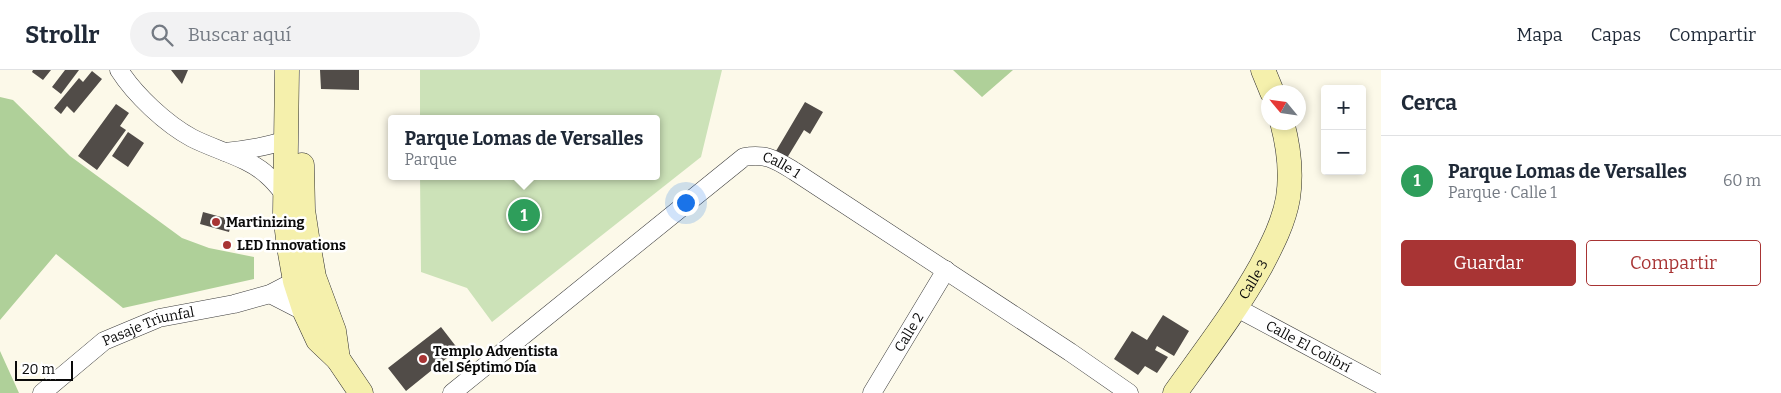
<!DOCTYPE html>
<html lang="es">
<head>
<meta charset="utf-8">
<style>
	body { margin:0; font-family:Bitter,serif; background:#f2f2f3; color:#1f2937 }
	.controls { position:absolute; right:15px; top:15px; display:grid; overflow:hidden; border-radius:5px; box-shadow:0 2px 8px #0003 }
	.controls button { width:45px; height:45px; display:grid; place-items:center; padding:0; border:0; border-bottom:1px solid #e0e1e3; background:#fff; color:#1f2937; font:25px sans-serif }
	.compass { position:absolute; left:1261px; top:15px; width:45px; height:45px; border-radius:50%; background:#fff; box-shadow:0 2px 8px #0003; rotate:299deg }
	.scale { position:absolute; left:15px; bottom:12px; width:58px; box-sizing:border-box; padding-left:5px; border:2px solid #0a0a0a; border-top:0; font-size:14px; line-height:18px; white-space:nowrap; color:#0a0a0a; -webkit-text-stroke:4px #fff; paint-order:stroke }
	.you { position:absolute; left:685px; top:132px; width:18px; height:18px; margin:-12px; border:4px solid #fff; border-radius:50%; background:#1a73e8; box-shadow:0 0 0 8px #1a73e833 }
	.badge { display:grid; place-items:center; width:32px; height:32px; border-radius:50%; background:#a83434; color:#fff; font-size:16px; font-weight:700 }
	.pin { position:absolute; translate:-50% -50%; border:2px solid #fff; box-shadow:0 1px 5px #0006 }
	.popup { position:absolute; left:388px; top:45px; width:272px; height:65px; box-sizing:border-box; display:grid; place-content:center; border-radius:5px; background:#fff; filter:drop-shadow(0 1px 4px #0005); font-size:16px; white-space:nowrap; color:#747a83 }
	.popup b { font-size:19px; color:#1f2937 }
	.popup::after { content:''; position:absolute; left:50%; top:100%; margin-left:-10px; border:10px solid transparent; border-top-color:#fff }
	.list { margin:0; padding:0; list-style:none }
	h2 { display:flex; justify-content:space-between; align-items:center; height:65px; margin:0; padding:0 20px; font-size:21px }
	h2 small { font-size:16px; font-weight:400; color:#747a83 }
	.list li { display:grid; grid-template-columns:32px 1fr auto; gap:15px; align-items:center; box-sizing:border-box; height:90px; padding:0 20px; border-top:1px solid #e0e1e3 }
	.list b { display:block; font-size:19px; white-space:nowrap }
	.list p { margin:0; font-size:16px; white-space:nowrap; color:#747a83 }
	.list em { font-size:16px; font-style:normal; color:#747a83 }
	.actions { display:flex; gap:10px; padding:15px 20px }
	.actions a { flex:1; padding:11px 0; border:1px solid #a83434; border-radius:5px; text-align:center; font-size:18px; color:#a83434 }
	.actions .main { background:#a83434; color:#fff }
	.icon { flex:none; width:28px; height:28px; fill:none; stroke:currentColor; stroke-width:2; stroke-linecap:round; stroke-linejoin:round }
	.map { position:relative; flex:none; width:1381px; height:323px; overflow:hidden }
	header { display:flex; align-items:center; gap:30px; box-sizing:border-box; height:70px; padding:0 25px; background:#fff; border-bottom:1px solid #e0e1e3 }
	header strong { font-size:24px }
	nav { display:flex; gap:28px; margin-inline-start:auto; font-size:18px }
	.search { width:350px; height:45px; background:#f2f2f3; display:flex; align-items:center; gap:12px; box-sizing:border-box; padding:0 18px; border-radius:28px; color:#747a83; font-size:19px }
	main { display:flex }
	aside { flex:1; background:#fff }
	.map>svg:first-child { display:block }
	.green { fill:#cce2b8 }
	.forest { fill:#afd099 }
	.building { fill:#514c48 }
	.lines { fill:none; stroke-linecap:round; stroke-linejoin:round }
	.street-casing { stroke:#3d3d3d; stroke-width:19 }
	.secondary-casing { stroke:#2c2c2c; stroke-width:25 }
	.street { stroke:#fff; stroke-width:18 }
	.secondary { stroke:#f5f0ac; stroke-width:24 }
	.poi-dot { fill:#a83434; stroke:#fff; stroke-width:2 }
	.labels { text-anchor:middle; stroke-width:5; stroke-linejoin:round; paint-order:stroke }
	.street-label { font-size:14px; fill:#0a0a0a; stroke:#fff }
	.poi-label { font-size:14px; font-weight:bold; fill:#0a0a0a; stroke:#fff; text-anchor:start }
</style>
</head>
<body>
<header>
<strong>Strollr</strong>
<div class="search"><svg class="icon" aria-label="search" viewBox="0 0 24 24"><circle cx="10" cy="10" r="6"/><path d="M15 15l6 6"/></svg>Buscar aquí</div>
<nav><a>Mapa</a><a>Capas</a><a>Compartir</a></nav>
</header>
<main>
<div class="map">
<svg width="1381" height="323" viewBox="0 0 1381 323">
	<rect width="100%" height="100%" fill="#fcf9e9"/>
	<path class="green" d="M420,0H722L701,87L492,252L467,218L421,202L420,106H656V49H420Z"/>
	<path class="forest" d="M953,0H1013L982,27Z
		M0,27L13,30L70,86L182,168L209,178L254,187V209L123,238L56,184L0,250Z
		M0,281L19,323H0Z"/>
	<path class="building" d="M33,0H51L43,10L32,2Z
		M65,0H79L61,24L52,17Z
		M171,0H188L182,14Z
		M320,0H359V20L321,19Z
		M92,1L102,9L74,43L67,36L61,44L54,38L79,8L83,12Z
		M805,32L823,42L810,64L804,60L787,88L776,81Z
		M116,34L129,43L120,56L126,60L97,100L78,86Z
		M128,62L144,73L128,97L112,86Z
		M203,142L232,150L229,162L200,154Z
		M1163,245L1189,261L1174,286L1157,276L1155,280L1168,287L1157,303L1145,296L1138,305L1114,289L1132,261L1147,270Z
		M441,257L458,279L406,321L388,298Z"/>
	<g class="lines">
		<defs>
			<g id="street">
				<path d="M119,0C135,25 166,54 192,68C215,80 250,88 268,106C275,112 280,119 286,126"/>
				<path d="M225,82C246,80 266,77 286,70"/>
				<path d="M270,224L305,242"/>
				<path id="s1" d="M1237,238L1381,315"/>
				<path id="s2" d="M42,323L104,271L159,248L234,234L270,224L295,211"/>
				<path id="s3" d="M452,323L744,87C766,83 776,90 794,101L1070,282L1129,323"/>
				<path id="s4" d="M872,323L946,200"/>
			</g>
			<g id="secondary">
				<path d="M287,0L285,144L289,177L295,211L305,242L318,270L338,289L361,323"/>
				<path d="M1263,0L1272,22"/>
				<path d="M302,95L303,140L308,173L314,207L334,261L338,289"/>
				<path id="s5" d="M1175,323C1205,281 1236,241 1261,196C1272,175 1284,152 1288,128C1292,102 1289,78 1282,52"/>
			</g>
		</defs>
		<use href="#street" class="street-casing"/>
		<use href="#secondary" class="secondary-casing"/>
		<use href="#street" class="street"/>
		<use href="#secondary" class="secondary"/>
	</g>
	<g class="poi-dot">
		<circle cx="216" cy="152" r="5"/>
		<circle cx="227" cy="175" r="5"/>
		<circle cx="423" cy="289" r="5"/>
	</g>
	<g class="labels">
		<g class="street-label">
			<text dy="5" stroke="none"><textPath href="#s3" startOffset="415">Calle 1</textPath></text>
			<text dy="5" stroke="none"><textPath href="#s5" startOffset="138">Calle 3</textPath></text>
			<text dy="5" stroke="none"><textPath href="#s2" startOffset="128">Pasaje Triunfal</textPath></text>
			<text dy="5" stroke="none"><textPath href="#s4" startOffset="71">Calle 2</textPath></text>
			<text dy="5" stroke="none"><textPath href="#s1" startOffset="81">Calle El Colibrí</textPath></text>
		</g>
		<g class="poi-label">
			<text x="226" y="157">Martinizing</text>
			<text x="237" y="180">LED Innovations</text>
			<text x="433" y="286">Templo Adventista<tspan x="433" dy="16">del Séptimo Día</tspan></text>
		</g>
	</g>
</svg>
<div class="controls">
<button>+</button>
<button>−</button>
</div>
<svg class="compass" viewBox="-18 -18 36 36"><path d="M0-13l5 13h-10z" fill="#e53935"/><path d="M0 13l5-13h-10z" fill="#747a83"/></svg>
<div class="scale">20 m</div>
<div class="you"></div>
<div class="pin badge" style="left:524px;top:145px;background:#2e9e5b">1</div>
<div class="popup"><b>Parque Lomas de Versalles</b>Parque</div>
</div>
<aside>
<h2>Cerca<small></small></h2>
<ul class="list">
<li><span class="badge" style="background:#2e9e5b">1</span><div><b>Parque Lomas de Versalles</b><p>Parque · Calle 1</p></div><em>60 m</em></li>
</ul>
<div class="actions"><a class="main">Guardar</a><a>Compartir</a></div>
</aside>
</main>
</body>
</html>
